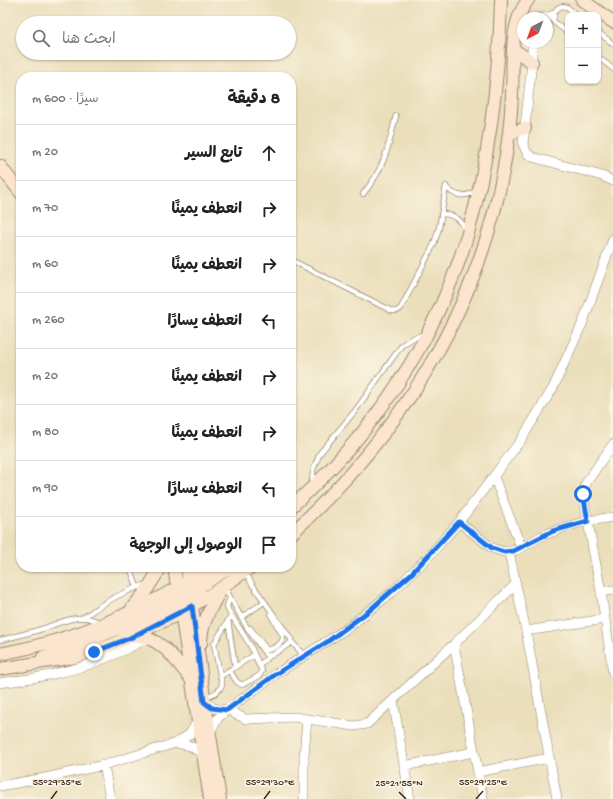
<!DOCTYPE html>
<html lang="ar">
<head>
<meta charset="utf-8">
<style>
	body { margin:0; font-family:"Gochi Hand","Playpen Sans Arabic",sans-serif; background:#f6f6f6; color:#222; direction:rtl }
	.controls { position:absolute; right:12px; top:12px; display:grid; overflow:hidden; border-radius:8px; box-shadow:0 1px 3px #0004 }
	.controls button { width:36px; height:36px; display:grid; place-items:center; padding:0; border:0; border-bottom:1px solid #e0e0e0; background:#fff; color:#222; font:20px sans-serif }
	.compass { position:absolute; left:517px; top:12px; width:36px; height:36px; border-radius:50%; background:#fff; box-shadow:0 1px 3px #0004; rotate:221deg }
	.stop { position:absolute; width:12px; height:12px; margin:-9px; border:3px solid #1a73e8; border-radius:50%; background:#fff }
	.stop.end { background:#1a73e8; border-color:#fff; box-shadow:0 1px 4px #0008 }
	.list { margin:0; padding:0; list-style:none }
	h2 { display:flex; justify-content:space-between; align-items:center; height:52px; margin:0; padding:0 16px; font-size:17px }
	h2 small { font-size:13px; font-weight:400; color:#767676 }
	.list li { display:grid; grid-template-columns:26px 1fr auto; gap:12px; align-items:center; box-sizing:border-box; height:56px; padding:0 16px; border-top:1px solid #e0e0e0 }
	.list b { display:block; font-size:15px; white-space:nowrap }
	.list em { font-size:13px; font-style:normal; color:#767676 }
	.icon { flex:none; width:22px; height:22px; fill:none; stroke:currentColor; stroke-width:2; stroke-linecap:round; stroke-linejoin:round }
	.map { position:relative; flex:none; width:613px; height:799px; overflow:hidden; direction:ltr }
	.search { position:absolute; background:#fff; box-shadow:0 1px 3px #0004; left:16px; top:16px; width:280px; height:44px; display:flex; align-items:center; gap:10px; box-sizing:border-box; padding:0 14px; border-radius:22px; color:#767676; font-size:15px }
	.panel { position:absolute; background:#fff; box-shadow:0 1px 3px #0004; left:16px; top:72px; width:280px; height:500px; border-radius:16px; direction:rtl }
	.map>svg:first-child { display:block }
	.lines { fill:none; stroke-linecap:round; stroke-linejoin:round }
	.lane-casing { stroke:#93846c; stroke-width:6 }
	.street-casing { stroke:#93846c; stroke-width:10 }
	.secondary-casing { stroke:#93846c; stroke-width:14 }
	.lane { stroke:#fff; stroke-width:4.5 }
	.street { stroke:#fff; stroke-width:9 }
	.secondary { stroke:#fce5cf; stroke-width:12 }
	.route { stroke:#1a73e8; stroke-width:5 }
	.ticks { fill:none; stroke:#3b2a1e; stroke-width:1.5 }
	.ticks-label { font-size:10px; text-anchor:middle; fill:#3b2a1e; stroke:#fcf5e5; stroke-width:3.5; stroke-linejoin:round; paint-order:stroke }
</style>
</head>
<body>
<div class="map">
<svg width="613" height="799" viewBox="0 0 613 799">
	<rect width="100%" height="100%" fill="#fcf5e5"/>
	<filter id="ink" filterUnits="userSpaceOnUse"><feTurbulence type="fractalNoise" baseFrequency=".025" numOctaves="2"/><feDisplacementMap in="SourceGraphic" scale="8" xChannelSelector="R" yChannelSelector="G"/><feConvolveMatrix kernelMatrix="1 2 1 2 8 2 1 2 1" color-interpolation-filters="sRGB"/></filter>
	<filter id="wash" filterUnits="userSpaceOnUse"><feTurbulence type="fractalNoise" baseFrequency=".012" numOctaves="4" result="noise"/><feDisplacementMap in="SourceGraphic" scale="16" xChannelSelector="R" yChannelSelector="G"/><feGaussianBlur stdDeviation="0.9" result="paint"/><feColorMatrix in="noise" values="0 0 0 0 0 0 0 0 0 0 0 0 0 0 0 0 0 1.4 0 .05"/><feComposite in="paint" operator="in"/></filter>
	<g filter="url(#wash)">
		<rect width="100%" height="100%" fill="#ebdfbb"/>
	</g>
	<g filter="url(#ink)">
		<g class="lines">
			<defs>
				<path id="lane" d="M598,32L613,44
					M568,33L554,22L552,18C553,13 557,7 562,6L567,7L577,15
					M598,57L613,69
					M446,187C455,197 466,198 477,190
					M363,194C385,168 388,147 396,116
					M441,214C454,214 461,219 466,230
					M291,260L392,311H397L401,308L434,244L439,228L446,186
					M312,485L313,470L320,453L355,411L402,345L413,338L425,334
					M130,567L137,587
					M225,588L246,626L266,655H272L291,643V639L252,584L245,572
					M84,617C104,602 124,591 147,584
					M241,618L264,602
					M228,620L235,667
					M250,628L267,650C274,649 284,643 283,636L272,617L271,613
					M0,640C14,637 28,633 42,629C63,622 80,611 101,623
					M292,642L304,656
					M259,665L270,656
					M229,670L237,682L242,685L260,675L262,671L250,645L228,610L227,606L230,597
					M221,676L254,655
					M205,697C213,694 219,693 222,685L214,644L231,616"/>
				<path id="street" d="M542,18L552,16
					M532,42V62L523,144L527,153L532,157L602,176L613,181
					M613,444L586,483L583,495L601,592L613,673
					M494,477L521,547
					M459,522L492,548L504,552L517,550L542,536L565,527L588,521L613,517
					M509,552L526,631L557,799
					M601,592L613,590
					M526,631L605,619
					M454,644L483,799
					M0,683C19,680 39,678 58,673C90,666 119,654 147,638
					M393,700L410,799
					M205,701L213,708L227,710
					M229,709L235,714L246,719L294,717L354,726L367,724L454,644L516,584
					M209,734L218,718L227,710L276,674L349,627L391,593L430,555L459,522L521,440L553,388L583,322L613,239
					M176,743L191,746L203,755
					M104,765L110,799
					M404,766L474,752
					M478,772L549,758
					M0,786L45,778L104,765L176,743L190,734L198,720
					M304,799V756L307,719"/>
				<path id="secondary" d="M582,0L613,22
					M513,49L532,62
					M509,134L525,128
					M0,166L21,193
					M291,507C373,435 437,338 468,233C490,157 499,79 501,0
					M291,534C397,436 476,316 503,172C508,146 511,120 512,94C514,64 508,25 528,0
					M174,567L210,799
					M187,567L204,697L220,799
					M186,600L201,586L230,567
					M132,608L146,591L161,567
					M134,637C160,634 176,661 191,679
					M201,643C201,623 212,605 222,588
					M0,654C75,640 147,609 211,567
					M43,657C78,644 113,633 147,616C161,610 174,605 183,593
					M0,669L75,657L112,645L181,613L224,586L251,567"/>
			</defs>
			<use href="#lane" class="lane-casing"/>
			<use href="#street" class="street-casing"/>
			<use href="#secondary" class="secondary-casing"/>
			<use href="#lane" class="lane"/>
			<use href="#street" class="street"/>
			<use href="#secondary" class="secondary"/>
		</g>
	</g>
	<g class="lines" filter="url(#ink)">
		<path class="route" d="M94,652L130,638L192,606L204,702L212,708L227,710L276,674L327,642L370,610L411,574L459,522L492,548L504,552L513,551L553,531L588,521L583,494"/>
	</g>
	<path class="ticks" d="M399,792L406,799M51,799L57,791M264,799L270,791M476,799L483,791"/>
	<g class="ticks-label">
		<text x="57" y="785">55°29'35"E</text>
		<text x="270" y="785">55°29'30"E</text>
		<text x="483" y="785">55°29'25"E</text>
		<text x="399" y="786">25°21'55"N</text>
	</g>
</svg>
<div class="controls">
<button>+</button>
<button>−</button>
</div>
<svg class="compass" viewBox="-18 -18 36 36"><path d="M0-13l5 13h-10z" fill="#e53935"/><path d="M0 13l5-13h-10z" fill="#767676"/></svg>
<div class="stop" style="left:583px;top:494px"></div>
<div class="stop end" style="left:94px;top:652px"></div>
<div class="search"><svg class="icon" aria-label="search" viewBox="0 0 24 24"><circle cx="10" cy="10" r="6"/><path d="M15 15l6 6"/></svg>ابحث هنا</div>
<section class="panel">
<h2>8 دقيقة<small>سيرًا · 600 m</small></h2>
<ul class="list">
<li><svg class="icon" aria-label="ahead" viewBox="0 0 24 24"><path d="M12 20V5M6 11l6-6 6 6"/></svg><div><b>تابع السير</b></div><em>20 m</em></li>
<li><svg class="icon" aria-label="right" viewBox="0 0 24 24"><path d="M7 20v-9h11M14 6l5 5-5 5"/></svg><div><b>انعطف يمينًا</b></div><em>70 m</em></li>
<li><svg class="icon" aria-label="right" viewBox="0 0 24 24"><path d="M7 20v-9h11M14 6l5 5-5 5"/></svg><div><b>انعطف يمينًا</b></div><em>60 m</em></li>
<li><svg class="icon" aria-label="left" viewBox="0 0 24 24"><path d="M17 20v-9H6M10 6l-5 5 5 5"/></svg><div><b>انعطف يسارًا</b></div><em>260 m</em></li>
<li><svg class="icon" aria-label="right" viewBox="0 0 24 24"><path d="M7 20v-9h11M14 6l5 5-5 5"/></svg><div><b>انعطف يمينًا</b></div><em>20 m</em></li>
<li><svg class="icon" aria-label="right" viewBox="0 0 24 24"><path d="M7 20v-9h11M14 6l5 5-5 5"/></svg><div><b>انعطف يمينًا</b></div><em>80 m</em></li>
<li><svg class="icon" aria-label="left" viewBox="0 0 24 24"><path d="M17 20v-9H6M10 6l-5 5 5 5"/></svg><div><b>انعطف يسارًا</b></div><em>90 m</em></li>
<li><svg class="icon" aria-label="arrive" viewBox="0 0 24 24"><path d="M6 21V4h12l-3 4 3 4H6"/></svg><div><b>الوصول إلى الوجهة</b></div></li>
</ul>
</section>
</div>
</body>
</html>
